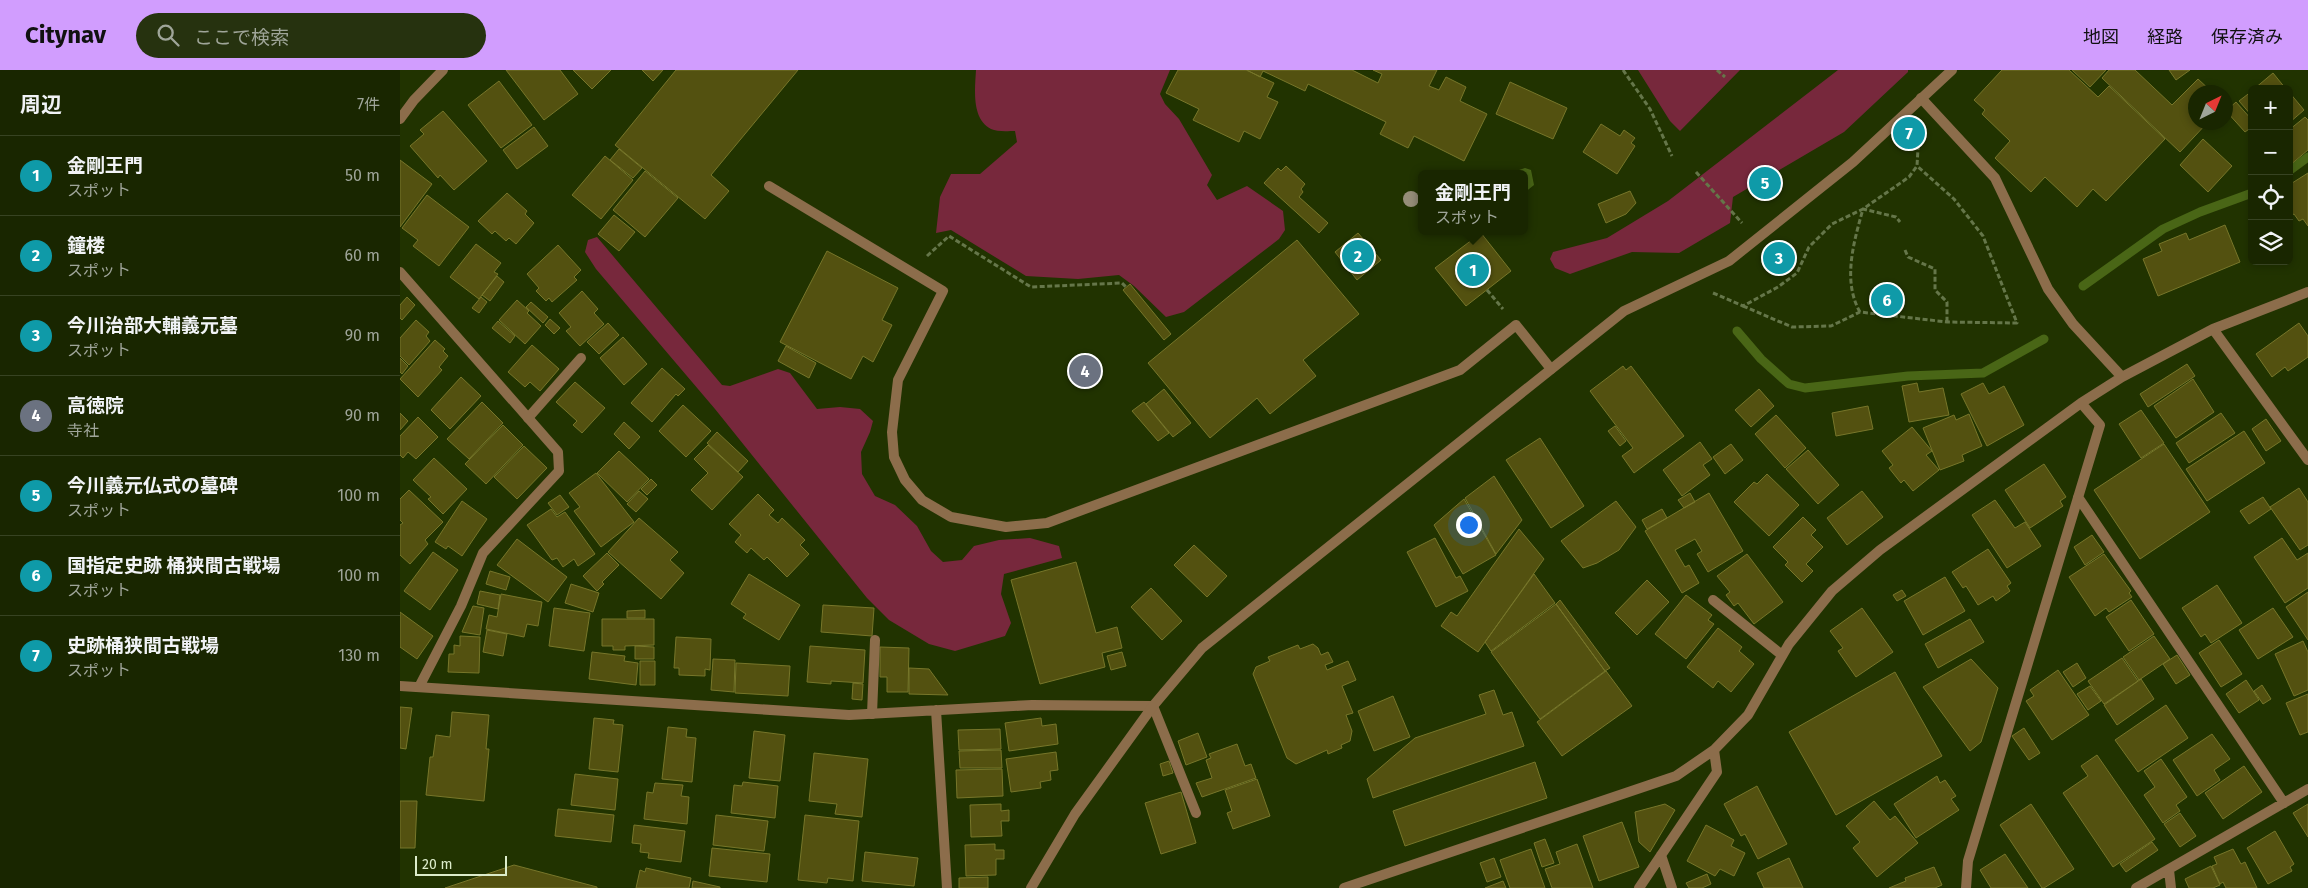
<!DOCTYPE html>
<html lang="ja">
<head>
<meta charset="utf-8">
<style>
	body { margin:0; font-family:"Fira Sans","Noto Sans JP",sans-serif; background:#26320f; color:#f1f3f6 }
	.controls { position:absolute; right:15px; top:15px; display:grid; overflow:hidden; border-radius:8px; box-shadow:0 2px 8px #0003 }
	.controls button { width:45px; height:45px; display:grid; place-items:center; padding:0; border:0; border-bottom:1px solid #374322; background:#192600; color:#f1f3f6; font:25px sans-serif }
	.compass { position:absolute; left:1788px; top:15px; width:45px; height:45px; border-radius:50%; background:#192600; box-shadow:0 2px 8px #0003; rotate:43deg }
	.scale { position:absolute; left:15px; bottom:12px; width:92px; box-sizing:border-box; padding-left:5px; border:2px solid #dcecca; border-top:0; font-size:14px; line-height:18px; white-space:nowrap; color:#dcecca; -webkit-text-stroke:4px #213300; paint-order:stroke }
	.you { position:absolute; left:1068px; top:454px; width:18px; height:18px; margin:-12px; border:4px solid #fff; border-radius:50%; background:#1a73e8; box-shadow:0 0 0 8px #1a73e833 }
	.badge { display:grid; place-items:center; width:32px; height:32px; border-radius:50%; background:#d19dfe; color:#fff; font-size:16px; font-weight:700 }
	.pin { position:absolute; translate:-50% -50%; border:2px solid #fff; box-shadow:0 1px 5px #0006 }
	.popup { position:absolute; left:1018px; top:100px; width:110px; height:65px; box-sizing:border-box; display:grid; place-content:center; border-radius:8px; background:#192600; filter:drop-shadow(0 1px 4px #0005); font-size:16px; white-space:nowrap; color:#9fa599 }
	.popup b { font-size:19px; color:#f1f3f6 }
	.popup::after { content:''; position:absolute; left:50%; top:100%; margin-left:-10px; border:10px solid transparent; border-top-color:#192600 }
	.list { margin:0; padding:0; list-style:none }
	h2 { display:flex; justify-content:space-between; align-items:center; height:65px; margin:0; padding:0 20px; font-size:21px }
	h2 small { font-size:16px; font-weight:400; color:#9fa599 }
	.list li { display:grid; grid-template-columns:32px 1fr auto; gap:15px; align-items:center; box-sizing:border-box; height:80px; padding:0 20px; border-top:1px solid #374322 }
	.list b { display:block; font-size:19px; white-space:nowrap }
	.list p { margin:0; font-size:16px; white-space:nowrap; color:#9fa599 }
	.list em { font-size:16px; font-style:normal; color:#9fa599 }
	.icon { flex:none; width:28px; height:28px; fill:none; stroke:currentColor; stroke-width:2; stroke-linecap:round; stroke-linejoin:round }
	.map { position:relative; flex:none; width:1908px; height:818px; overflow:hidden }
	header { display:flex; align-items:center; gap:30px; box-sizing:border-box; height:70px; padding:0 25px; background:#d19dfe; color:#111 }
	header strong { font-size:24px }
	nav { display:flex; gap:28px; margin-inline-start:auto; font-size:18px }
	.search { width:350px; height:45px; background:#26320f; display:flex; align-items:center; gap:12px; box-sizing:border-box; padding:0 18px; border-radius:28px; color:#9fa599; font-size:19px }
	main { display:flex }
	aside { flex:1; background:#192600 }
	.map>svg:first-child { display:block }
	.green { fill:#77283c }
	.water { fill:#496616 }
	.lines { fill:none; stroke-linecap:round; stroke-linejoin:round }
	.stream { stroke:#496616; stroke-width:9 }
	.building { fill:#535110; stroke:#77762a }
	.path { stroke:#657649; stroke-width:3; stroke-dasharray:5 2.5; stroke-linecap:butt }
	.service { stroke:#8c6d4b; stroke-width:10 }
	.minor { stroke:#8c6d4b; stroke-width:10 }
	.tertiary { stroke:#8c6d4b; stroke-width:10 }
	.tree { fill:#968e79 }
</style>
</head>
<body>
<header>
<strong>Citynav</strong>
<div class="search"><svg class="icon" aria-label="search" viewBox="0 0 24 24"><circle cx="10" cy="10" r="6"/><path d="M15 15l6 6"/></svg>ここで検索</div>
<nav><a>地図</a><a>経路</a><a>保存済み</a></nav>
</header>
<main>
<aside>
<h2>周辺<small>7件</small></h2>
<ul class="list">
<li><span class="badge" style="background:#0f9aa8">1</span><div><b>金剛王門</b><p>スポット</p></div><em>50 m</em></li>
<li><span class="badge" style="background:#0f9aa8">2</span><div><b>鐘楼</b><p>スポット</p></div><em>60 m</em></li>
<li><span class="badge" style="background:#0f9aa8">3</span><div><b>今川治部大輔義元墓</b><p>スポット</p></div><em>90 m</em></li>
<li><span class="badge" style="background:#6b7280">4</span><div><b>高徳院</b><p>寺社</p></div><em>90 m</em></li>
<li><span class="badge" style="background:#0f9aa8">5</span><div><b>今川義元仏式の墓碑</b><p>スポット</p></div><em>100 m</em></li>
<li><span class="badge" style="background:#0f9aa8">6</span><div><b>国指定史跡 桶狭間古戦場</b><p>スポット</p></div><em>100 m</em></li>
<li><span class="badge" style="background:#0f9aa8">7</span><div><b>史跡桶狭間古戦場</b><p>スポット</p></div><em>130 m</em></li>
</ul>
</aside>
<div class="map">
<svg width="1908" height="818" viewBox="0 0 1908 818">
	<rect width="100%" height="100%" fill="#213300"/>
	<path class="green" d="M576,0H770L760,24L765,34L779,49L812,105L807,115L817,130L847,116L883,141L885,160L879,169L784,242L766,247L734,216L719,205L678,209L626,206L551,160L536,163L540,127L551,104H580L617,72L615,61C608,61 597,62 591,59C571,49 575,18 576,0Z
		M1238,0H1340L1280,61L1270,51Z
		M1438,0H1508V2L1444,62L1333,127L1330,153L1279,183L1232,182L1170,204L1155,198L1150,189L1153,182L1207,168L1268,131Z
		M197,167L322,315L330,316L378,299L390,303L417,339L440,337L460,339L473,351L470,362L461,382L462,404L475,426L495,435L517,456L531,481L543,492L562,490L574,476L599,470L630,468L659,476L662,488L604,504L601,524L611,553L605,566L555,581L529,574L489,550L467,528L315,339L196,199L185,182L188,170Z"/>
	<path class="water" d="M1125,98L1131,100L1134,115L1124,123V104H1088L1092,102L1110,103Z"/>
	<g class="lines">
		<path class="stream" d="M1889,101L1908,87
			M1683,216L1763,159L1800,142L1852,123
			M1337,261L1361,289L1389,314L1405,318L1508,306L1583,303L1644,269"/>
	</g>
	<path class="building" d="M106,0H160L178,24L144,50Z
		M173,0H211L192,19Z
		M242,0H263L253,11Z
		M276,0H398L311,105L329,121L305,149L215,75Z
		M778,0H846L874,13L867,27L878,32L860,69L844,61L839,72L793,50L799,39L766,23Z
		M847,0H952L978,13L982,4L973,0H1037L1029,16L1039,20L1046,7L1066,17L1060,31L1087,44L1064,91L1014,66L1008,78L980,64L986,52L908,14L905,21L863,1L860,7Z
		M1602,0H1669L1698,27L1709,16L1765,69L1706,131L1693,119L1677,137L1645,107L1631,122L1595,88L1610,71L1582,44L1585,40L1574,30Z
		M1672,0H1706L1690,17Z
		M1709,0H1735L1772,35L1798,9L1812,22H1796V52H1808L1780,82L1702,8Z
		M1769,0H1790L1776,10Z
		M1873,3L1886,19H1854Z
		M99,11L132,55L101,78L68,35Z
		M1110,12L1167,38L1153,69L1096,44Z
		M1852,21V46L1839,31Z
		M1889,22L1904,40L1889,53Z
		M1836,32L1852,50V57L1845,62L1826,41Z
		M43,41L87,91L54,120L40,105L38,108L10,76L24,64L20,60Z
		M1905,47L1908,50V80L1889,96V60Z
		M1201,54L1220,66L1224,60L1235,68L1231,73L1235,76L1217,104L1183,82Z
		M134,57L148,76L117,99L103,80Z
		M1803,69L1832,96L1808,122L1780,95Z
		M219,79L242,98L233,108L210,90Z
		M205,86L233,110L201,149L172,125Z
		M0,90L32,114L0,157Z
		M886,96L905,114L901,119L903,122L899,127L928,153L919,163L864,113L878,98L881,101Z
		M245,101L278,128L245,167L213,140Z
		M1908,103V156L1903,149L1899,151L1894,144L1889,147V115Z
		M1230,121L1236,133L1226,144L1206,153L1198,134Z
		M107,123L127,141L125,144L134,153L116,174L109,168L106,171L95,161L92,164L78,151Z
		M27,125L69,157L39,196L13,176L18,170L2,158Z
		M214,145L235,162L219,181L198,164Z
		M1825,155L1840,192L1758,226L1743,189L1762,181L1759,174L1786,163L1789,170Z
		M958,163L981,190L957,210L935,182Z
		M1081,163L1111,201L1066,236L1035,198Z
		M897,170L959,244L903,290L916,306L870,344L857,328L810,368L748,293Z
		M76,174L101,193L94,202L98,204L79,229L50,207Z
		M158,175L181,200L174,207L177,210L152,232L149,228L146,231L136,221L139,218L127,204Z
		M427,181L498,218L482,250L492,255L473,292L463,286L451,309L380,272Z
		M97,206L104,212L90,231L82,225Z
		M730,214L771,264L764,270L723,220Z
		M182,221L198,239L194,243L204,254L180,276L166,261L171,257L159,243Z
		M7,227L15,235L2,250L0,248V235Z
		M81,227L87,232L79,243L72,238Z
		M117,230L129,241L127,243L141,256L125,274L99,250Z
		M131,232L148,247L143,253L126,237Z
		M150,249L160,258L154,264L145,255Z
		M16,250L29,262L26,266L30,271L9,295L0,286V268Z
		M98,251L115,266L110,273L92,258Z
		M208,253L219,265L199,284L187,272Z
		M1899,253L1908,266V287L1888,301L1885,297L1872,307L1856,284Z
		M223,267L247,294L224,315L200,288Z
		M35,270L45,279L43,281L48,286L39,297L42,300L18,327L0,309Z
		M132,275L159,299L140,321L130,312L125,317L108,302Z
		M386,276L416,293L409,308L378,291Z
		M0,288L8,296L2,304L0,302Z
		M1787,294L1795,306L1748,337L1740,324Z
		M1223,296L1226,300L1231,296L1284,366L1234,403L1222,386L1233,378L1190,321Z
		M262,298L285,319L278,326L276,324L252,352L231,333Z
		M61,307L81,326L50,359L31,340Z
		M1793,309L1814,342L1776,368L1754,336Z
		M175,312L205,338L182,363L173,355L177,351L156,332Z
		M1517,313L1519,322L1543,318L1549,345L1509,352L1502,316Z
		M1583,313L1589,324L1604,316L1624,355L1587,376L1561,324Z
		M764,319L791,353L773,367L746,334Z
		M1359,319L1374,336L1351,357L1335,340Z
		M82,332L103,353L69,389L47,369Z
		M744,332L769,363L758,371L732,341Z
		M283,335L311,361L286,387L259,361Z
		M1468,336L1473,359L1436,366L1432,343Z
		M1741,340L1764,373L1741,388L1719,354Z
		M0,343L8,351L0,360Z
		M1821,343L1835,363L1789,393L1776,373Z
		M1569,344L1582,376L1562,385L1564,391L1540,400L1523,358L1554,345L1556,350Z
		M1376,345L1406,378L1385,398L1355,364Z
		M18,347L38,367L16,389L8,382L3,388L0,385V366Z
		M1866,349L1881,371L1866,381L1852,359Z
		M224,352L240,367L229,379L214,364Z
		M103,355L123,375L86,414L65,394Z
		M1215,356L1226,371L1220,376L1208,361Z
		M1512,357L1532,381L1526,385L1539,400L1513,421L1504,410L1501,413L1489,398L1493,395L1482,381Z
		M1844,361L1865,393L1807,431L1786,399Z
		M317,362L348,391L338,402L307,373Z
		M1140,368L1184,436L1151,458L1106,390Z
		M1300,372L1312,389L1303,395L1310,405L1282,426L1263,400Z
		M1331,374L1343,390L1325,404L1313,387Z
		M1764,374L1810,442L1740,489L1694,420Z
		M308,375L343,407L312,440L291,420L308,403L294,389Z
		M124,376L147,398L117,429L94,407Z
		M1408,380L1439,415L1418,434L1386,399Z
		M219,381L249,409L227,432L197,403Z
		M34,388L67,419L43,444L28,429L31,427L13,410Z
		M1644,394L1666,427L1660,431L1663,436L1630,458L1605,420Z
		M196,403L234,452L201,477L174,441L180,437L169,423Z
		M1367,404L1399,435L1369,466L1334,432L1354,412L1357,414Z
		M1094,406L1122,450L1096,484L1065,428Z
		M251,409L257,415L247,425L241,419Z
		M1899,418L1908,432V475L1900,480L1870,437Z
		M9,420L43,452L25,470L28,474L10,494L0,485V455L3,453L0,450V429Z
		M239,421L248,429L236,442L227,434Z
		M1462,421L1483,447L1447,475L1427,448Z
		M1290,423L1295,432L1284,438L1278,430Z
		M1309,423L1343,481L1308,502L1297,484L1302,481L1295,469L1275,480L1285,497L1289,495L1299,513L1282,523L1245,461Z
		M358,424L374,440L369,445L378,453L382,448L405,470L400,475L409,484L387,507L367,487L364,490L351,478L347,483L335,472L341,465L329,454Z
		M160,425L169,437L157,445L148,433Z
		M1863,427L1871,439L1849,454L1840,441Z
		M1064,429L1096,485L1063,504L1034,455Z
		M1595,430L1615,458L1625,452L1641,476L1607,498L1572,445Z
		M62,431L87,449L62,486L48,476L46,479L35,472Z
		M1216,431L1236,457L1219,480L1197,493L1183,498L1161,471Z
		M151,439L157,447L165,442L195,484L178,496L174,489L163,497L157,488L152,490L127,455Z
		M1262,439L1267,448L1247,459L1242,450Z
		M1403,447L1416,460L1411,465L1423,477L1406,494L1413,501L1402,512L1385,495L1388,492L1373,477Z
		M239,448L278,482L270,490L284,503L261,529L208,482Z
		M1119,459L1144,489L1078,582L1041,556L1051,542L1057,546Z
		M1692,465L1704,482L1685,495L1674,477Z
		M1035,468L1056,508L1060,506L1068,521L1036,537L1007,482Z
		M1882,468L1897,490L1908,483V518L1885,533L1854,487Z
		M117,469L167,507L148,532L97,495Z
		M794,475L827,506L807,527L774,495Z
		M1588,479L1611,513L1607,516L1610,521L1596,531L1593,526L1578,535L1566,516L1563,518L1552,502Z
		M33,482L58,500L30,540L4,521Z
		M207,483L219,495L202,512L204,514L197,521L183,506Z
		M1347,484L1383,532L1354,554L1338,533L1334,536L1326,525L1330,522L1317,506Z
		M1704,484L1731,521L1729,523L1732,527L1709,542L1706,538L1695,546L1669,507Z
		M676,492L696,563L717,557L722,578L702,583L705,597L640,614L611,510Z
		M90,501L110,507L106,520L86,514Z
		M349,504L400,535L379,570L343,548L346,544L331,534Z
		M1134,504L1155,533L1091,581L1085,572Z
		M1545,507L1565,541L1523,565L1504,531Z
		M1247,510L1269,532L1237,565L1215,543Z
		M171,514L199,523L193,542L165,533Z
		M1817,515L1842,553L1811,573L1805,564L1801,567L1782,538Z
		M751,518L782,551L762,570L731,537Z
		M1502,520L1506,526L1497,531L1493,525Z
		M80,521L100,525L98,539L77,534Z
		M1908,522V570L1886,537Z
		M101,524L142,532L138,556L127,554L124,567L86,559L89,545L97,547Z
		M1286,525L1312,545L1308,550L1314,554L1286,589L1255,564Z
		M1160,530L1210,598L1205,601L1156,534Z
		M1731,530L1754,564L1729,581L1706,547Z
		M1156,534L1205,601L1140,649L1091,582Z
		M423,535L474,538L472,566L421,562Z
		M73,536L84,538L80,565L62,562Z
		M154,538L190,543L184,581L149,576Z
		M1462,538L1493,582L1456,607L1438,581L1443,578L1430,561Z
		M1873,538L1893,567L1858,589L1839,560Z
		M245,540V548H227V541Z
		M0,542L33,566L17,589L0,577Z
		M202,549H254V575L225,576V580H213V576H202Z
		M1570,549L1584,572L1538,598L1525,574Z
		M1318,558L1342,577L1339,581L1354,594L1331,622L1318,611L1313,618L1287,597Z
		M87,560L107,564L103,586L83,582Z
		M60,566L80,567L79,603L48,602L49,584H54V575L60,576Z
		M1754,566L1770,589L1739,610L1723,587Z
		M276,567L311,569L310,600L305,599V606L279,605V598H274Z
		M1819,570L1842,604L1821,617L1799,583Z
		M1903,571L1908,582V620L1894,626L1875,584Z
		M913,574L918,578L921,585L928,582L933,592L925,595L927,600L948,591L956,610L942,616L953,643L946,645L952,661L950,671L941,675L942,678L928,684L927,680L896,694L887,688L853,604L856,597L870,591L868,587L898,575L900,579Z
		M235,576L254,577V589H235Z
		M410,576L465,580L463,613L431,611V614L407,612Z
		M480,577L509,578L508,622H487V607H480Z
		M192,582L225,586L224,591L238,593L236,615L189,609Z
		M722,582L726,596L711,600L707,586Z
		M1777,585L1790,605L1776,614L1763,594Z
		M1722,588L1738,611L1704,634L1688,611Z
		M313,589L335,590L334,622L311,620Z
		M1571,589L1598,618L1581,672L1570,681L1523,617Z
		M240,591H255V615H240Z
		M336,593L390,596L388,626L335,623Z
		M1677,593L1686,608L1673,617L1663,602Z
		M509,598L529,599L548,625L509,624Z
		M1658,600L1689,645L1652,670L1626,631L1634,626L1630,620Z
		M1206,601L1232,636L1162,686L1137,652Z
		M1495,602L1542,686L1436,745L1389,662Z
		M1741,609L1754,629L1717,655L1704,635Z
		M1846,610L1859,630L1839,643L1826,624Z
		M453,613L463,614L462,630L452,629Z
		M1862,615L1871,629L1863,634L1854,621Z
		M1690,616L1701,631L1688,640L1677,624Z
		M1094,620L1103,645L1112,642L1124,676L973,728L967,709L1015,668L1086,644L1079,625Z
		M1908,624V662L1900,665L1886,633Z
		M993,626L1010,667L974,681L958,641Z
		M1766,635L1788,668L1738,702L1715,670Z
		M0,637L12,638L6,679L0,678Z
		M52,642L89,645L86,679H89L84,731L26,725L30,687H33L36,665L50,667Z
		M194,648L214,650L213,654L223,655L218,702L189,699Z
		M641,648L642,656L656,654L658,674L609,681L605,653Z
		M268,657L287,659L286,667L296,668L292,712L262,709Z
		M1624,658L1640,683L1629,690L1612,666Z
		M600,659L601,679L559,680L558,660Z
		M354,661L385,665L380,711L349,708Z
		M798,663L807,687L786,695L778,671Z
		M1812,664L1830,689L1814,700L1820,710L1797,726L1773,690Z
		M837,674L845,696L851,694L856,708L802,727L796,713L812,708L806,690L811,688L809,684Z
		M601,680L602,698H560L559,681Z
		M656,682L658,700L650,701L651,710L640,712L641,718L611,722L606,689Z
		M414,683L468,689L462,747L435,744L437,734L409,731Z
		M1697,685L1755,769L1713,797L1663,723L1688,706L1681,696Z
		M1761,689L1787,727L1776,735L1780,741L1763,753L1744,725L1755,717L1744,701Z
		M769,691L773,703L763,706L760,694Z
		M1135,692L1147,728L1005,776L993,741Z
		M1844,696L1862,722L1823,749L1805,723Z
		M602,699L603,726L557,728L556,700Z
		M175,704L218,709L215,740L171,735Z
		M1537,706L1540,713L1545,710L1556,726L1551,729L1559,740L1516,768L1494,734Z
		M857,709L870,746L833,759L827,743L832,741L825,720Z
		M343,712L378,716L375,748L331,743L334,715L342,716Z
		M255,713L283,715L281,726L289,727L287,754L244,749L247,722L253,723Z
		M1357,716L1387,774L1358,789L1345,764L1341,766L1324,734Z
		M781,722L796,773L761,784L745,733Z
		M0,731H17L15,778H0Z
		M1474,731L1490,750L1495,746L1518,773L1477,807L1453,778L1460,772L1446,756Z
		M601,734V741L609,740V751H601L602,766L571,767L570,735Z
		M1265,734L1275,740L1250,782L1239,772L1235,742Z
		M1631,734L1674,799L1644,818H1642L1600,755Z
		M1908,734V767L1893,743Z
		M158,739L214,745L211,772L155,766Z
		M1780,743L1796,766L1780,777L1764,754Z
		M316,745L368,751L364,781L313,775Z
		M405,745L459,751L453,811L428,808L427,813L398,810Z
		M1222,752L1239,797L1199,811L1183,766Z
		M234,755L285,761L281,792L248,788L249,783L240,782L241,774L232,773Z
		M1306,755L1334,770L1331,776L1345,783L1334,806L1320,799L1315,806L1287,791Z
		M1875,761L1894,794L1890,797L1892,801L1868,814L1847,778Z
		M1145,769L1154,793L1142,797L1134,773Z
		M1752,772L1758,780L1726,802L1720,794Z
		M595,774V780H604V789H596V805L566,806L565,775Z
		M1177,774L1193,818H1152L1145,799L1160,794L1156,782Z
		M312,778L370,784L367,812L309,806Z
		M1131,779L1145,818H1110L1100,790Z
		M1833,779L1841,794L1845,792L1857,818H1826L1823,812L1820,814L1812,796L1817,794L1814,787Z
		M465,782L518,788L514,816L462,811Z
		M1605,784L1628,818H1591L1580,800Z
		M1094,788L1101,807L1087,812L1080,793Z
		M1389,788L1403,818H1364L1357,803Z
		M114,795L197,817V818H45Z
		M1811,796L1820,815L1813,818H1789L1785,809Z
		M1534,797L1542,815L1535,818H1489L1506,811L1505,808Z
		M246,798L291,808L289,818H236L240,800L245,802Z
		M1307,804L1311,814L1302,818H1289L1286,813Z
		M588,807V818H559V808Z
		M293,811L320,817V818H292Z
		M1103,811L1106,818H1085Z"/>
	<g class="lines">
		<path class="path" d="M1223,0L1250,39L1272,86
			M1317,0L1325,7
			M1296,102L1342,153
			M1505,180L1508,187L1535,199V220L1547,232V252
			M527,186L549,166L631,217L722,213L726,217
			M1087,220L1103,239
			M1313,223L1343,236L1378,217L1397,203L1409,177L1432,154L1463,139L1509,107L1517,96L1519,61
			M1343,236L1392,257L1431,256L1460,242L1547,252L1617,253L1583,166L1554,129L1517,96
			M1460,242C1442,211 1454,171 1463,139L1496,147L1500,152"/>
		<path class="service" d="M369,116L543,221L498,310L492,362L494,387L505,410L522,430L551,447L606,457L647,453L1060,300L1116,255L1151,299
			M128,348L181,288
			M1313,530L1382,585
			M753,636L796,743
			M472,644L475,570"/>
		<path class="minor" d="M1521,28L1595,108L1648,219L1673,254L1722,307
			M0,49L14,30L43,0
			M0,202L158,382L159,401L83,483L61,536L19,617
			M1813,259L1908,390
			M1678,427L1884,733
			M0,616L449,645L632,635L753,636
			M536,640L547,818
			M1261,785L1272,818
			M1769,800L1771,818
			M944,818L1276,706L1314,680L1348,645L1389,574L1432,521L1480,480L1681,333L1722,307L1813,259L1908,222
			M1239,818L1317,702L1314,680
			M1566,818L1568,791L1700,355L1681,333
			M1736,818L1908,719"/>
		<path class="tertiary" d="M631,818L675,744L753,636L802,578L1224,241L1329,191L1453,92L1552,0"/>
	</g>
	<circle class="tree" cx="1011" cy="129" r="8"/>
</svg>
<div class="controls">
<button>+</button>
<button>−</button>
<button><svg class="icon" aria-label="locate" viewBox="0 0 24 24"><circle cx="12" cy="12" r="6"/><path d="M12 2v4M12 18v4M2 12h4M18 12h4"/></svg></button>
<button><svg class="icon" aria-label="layers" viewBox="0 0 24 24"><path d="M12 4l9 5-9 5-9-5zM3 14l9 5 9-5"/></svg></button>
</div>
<svg class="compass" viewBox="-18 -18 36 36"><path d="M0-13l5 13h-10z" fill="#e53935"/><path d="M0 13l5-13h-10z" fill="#9fa599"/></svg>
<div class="scale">20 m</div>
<div class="you"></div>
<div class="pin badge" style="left:1073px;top:200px;background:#0f9aa8">1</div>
<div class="popup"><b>金剛王門</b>スポット</div>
<div class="pin badge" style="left:958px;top:186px;background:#0f9aa8">2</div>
<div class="pin badge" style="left:1379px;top:188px;background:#0f9aa8">3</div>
<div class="pin badge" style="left:685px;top:301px;background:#6b7280">4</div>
<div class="pin badge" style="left:1365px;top:113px;background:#0f9aa8">5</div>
<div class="pin badge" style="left:1487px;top:230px;background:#0f9aa8">6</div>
<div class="pin badge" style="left:1509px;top:63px;background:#0f9aa8">7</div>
</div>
</main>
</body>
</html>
